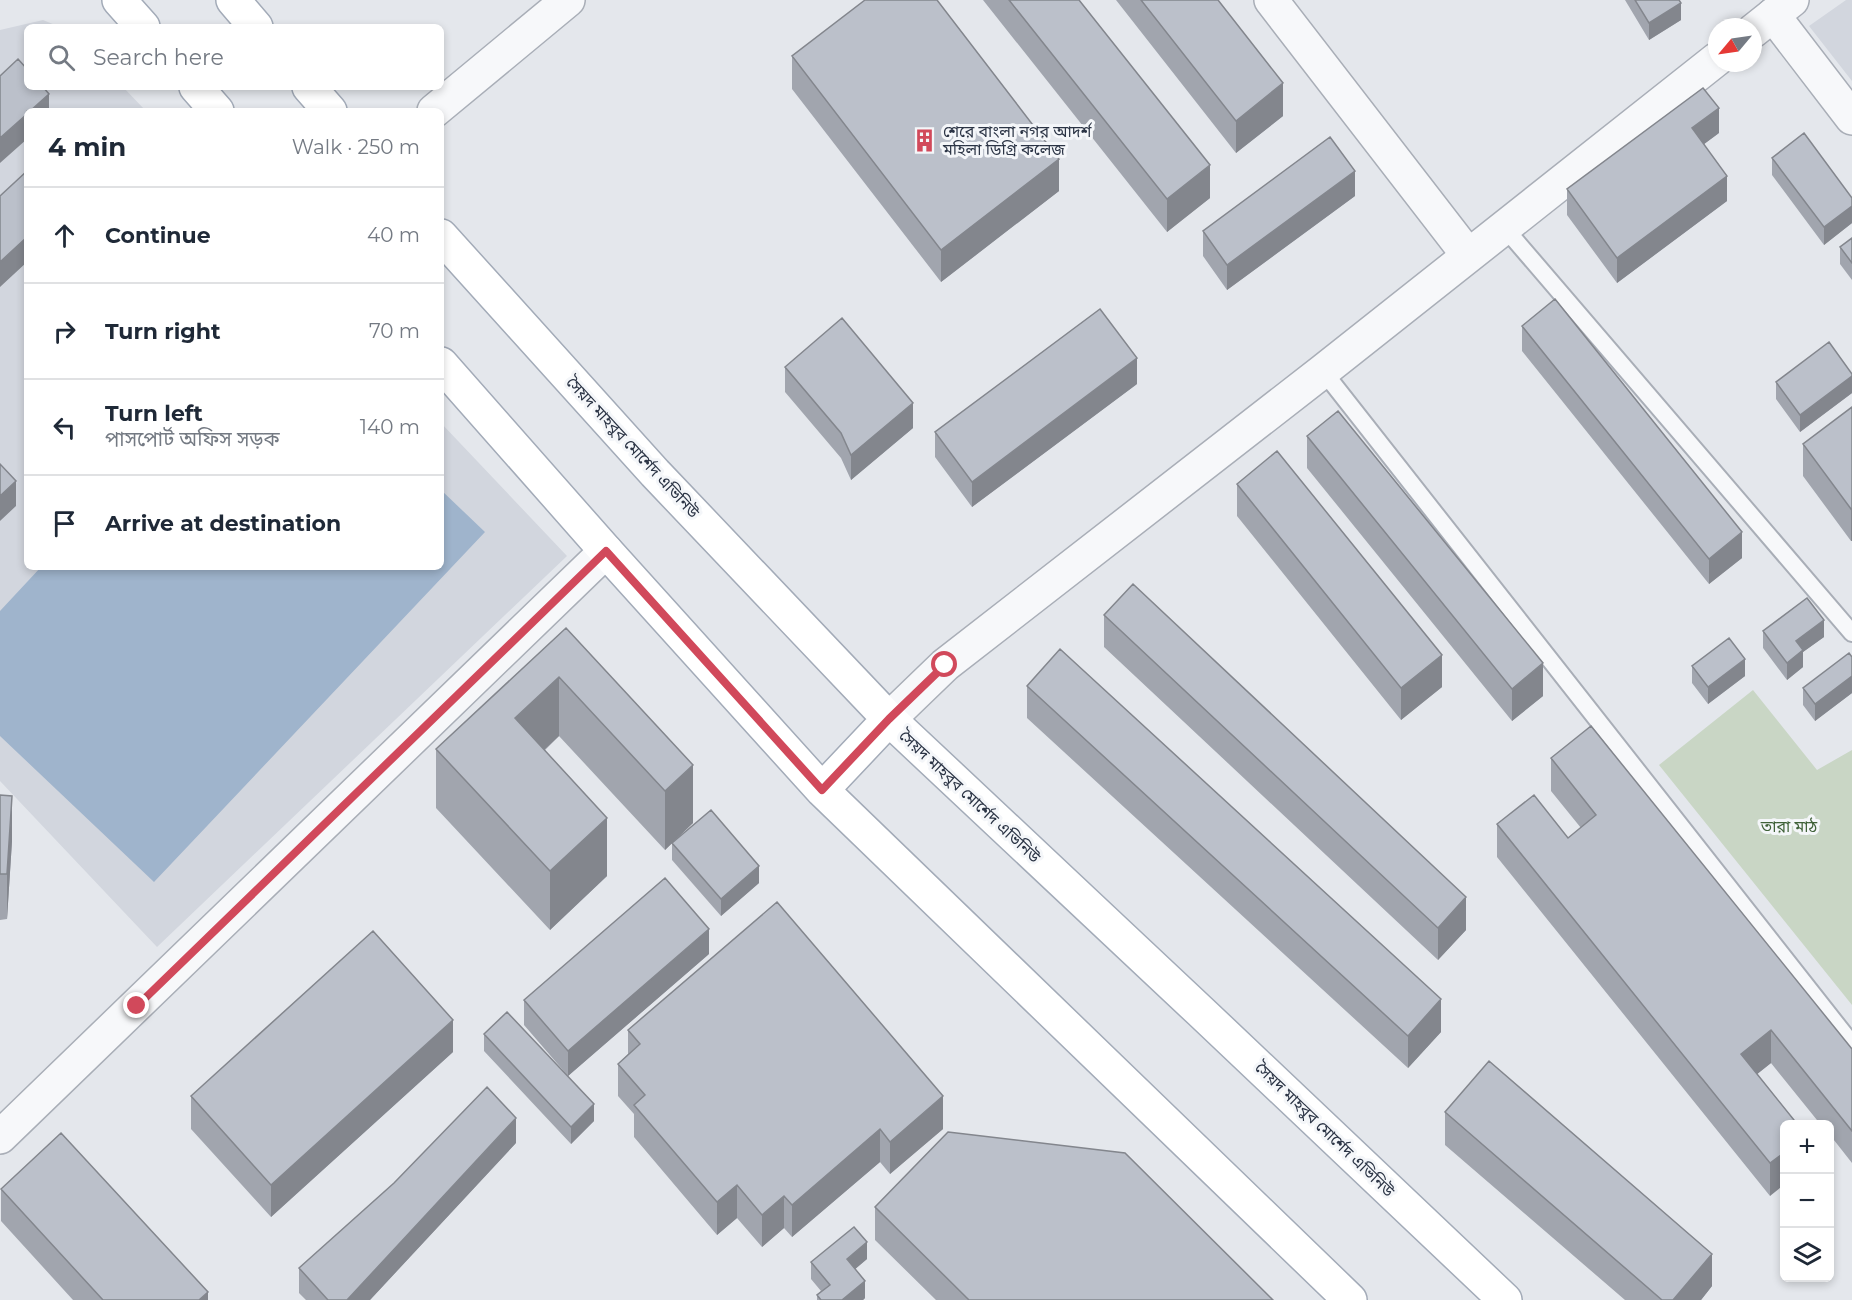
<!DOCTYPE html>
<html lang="en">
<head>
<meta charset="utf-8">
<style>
	body { margin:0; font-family:Montserrat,"Noto Sans Bengali",sans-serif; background:#f2f2f3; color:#1f2937 }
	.controls { position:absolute; right:18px; bottom:18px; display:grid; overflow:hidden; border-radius:9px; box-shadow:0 3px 9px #0003 }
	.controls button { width:54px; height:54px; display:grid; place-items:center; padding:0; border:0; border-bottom:2px solid #e0e1e3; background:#fff; color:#1f2937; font:30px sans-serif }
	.compass { position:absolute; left:1708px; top:18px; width:54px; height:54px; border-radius:50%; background:#fff; box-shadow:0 3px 9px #0003; rotate:241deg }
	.stop { position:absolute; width:18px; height:18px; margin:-14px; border:4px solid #d1495b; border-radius:50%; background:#fff }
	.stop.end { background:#d1495b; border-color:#fff; box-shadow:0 2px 6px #0008 }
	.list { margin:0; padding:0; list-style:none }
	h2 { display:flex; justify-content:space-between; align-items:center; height:78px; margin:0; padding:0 24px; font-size:26px }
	h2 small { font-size:20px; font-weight:400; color:#747a83 }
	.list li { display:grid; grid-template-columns:39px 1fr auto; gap:18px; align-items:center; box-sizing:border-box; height:96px; padding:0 24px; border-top:2px solid #e0e1e3 }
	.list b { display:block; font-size:22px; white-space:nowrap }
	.list p { margin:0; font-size:20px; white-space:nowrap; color:#747a83 }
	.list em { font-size:20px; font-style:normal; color:#747a83 }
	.icon { flex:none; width:33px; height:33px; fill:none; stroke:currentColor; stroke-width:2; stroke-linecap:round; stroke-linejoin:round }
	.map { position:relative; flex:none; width:1852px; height:1300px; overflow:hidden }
	.search { position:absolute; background:#fff; box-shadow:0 3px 9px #0003; left:24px; top:24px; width:420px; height:66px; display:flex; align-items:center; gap:15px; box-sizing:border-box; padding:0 21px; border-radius:9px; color:#747a83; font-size:22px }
	.panel { position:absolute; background:#fff; box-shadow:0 3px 9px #0003; left:24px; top:108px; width:420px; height:462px; border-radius:9px }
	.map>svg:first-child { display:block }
	.built { fill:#d2d6de }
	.green { fill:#c9d6c5 }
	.water { fill:#9fb4cc }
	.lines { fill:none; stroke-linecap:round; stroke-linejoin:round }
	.service-casing { stroke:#a9aeb7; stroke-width:20 }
	.minor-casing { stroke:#a9aeb7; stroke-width:36 }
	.tertiary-casing { stroke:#a9aeb7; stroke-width:36 }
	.primary-casing { stroke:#a3abb8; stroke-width:36 }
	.service { stroke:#f7f8fa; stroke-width:16 }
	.minor { stroke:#f7f8fa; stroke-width:33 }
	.tertiary { stroke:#f7f8fa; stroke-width:33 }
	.primary { stroke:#fff; stroke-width:33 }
	.wall { fill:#a1a5ae }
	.shaded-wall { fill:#83868d }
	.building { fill:#bbc0ca; stroke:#83868d; stroke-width:1.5 }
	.route { stroke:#d1495b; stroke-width:8 }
	.labels { text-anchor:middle; stroke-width:6; stroke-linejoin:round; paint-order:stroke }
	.poi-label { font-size:16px; fill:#2b3445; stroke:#f4f6f9; text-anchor:start }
	.street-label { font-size:16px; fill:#2b3445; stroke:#f4f6f9 }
	.park-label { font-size:16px; fill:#3f6138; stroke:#f4f6f9 }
</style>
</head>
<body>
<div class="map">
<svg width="1852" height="1300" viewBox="0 0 1852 1300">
	<rect width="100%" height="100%" fill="#e4e7ec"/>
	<path class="built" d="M1846,0H1852V81L1809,26Z
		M43,20L60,27H27V87H123L146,111H27V567H441V423L567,556L157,947L0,781V30Z"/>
	<path class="green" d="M1753,690L1817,770L1852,750V1005L1659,765Z"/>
	<path class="water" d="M441,490L485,532L154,882L0,736V611L41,567H441Z"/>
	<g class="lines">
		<defs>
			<path id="service" d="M1503,226L1852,633
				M1323,371L1852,1044"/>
			<path id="minor" d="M1271,0L1468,255
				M1773,15L1852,118
				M434,111L568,0
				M0,1137L606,551"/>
			<path id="tertiary" d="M1753,31L1792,0
				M889,719L945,665L1323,371L1717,59"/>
			<path id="primary" d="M119,0L143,27
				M233,0L256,27
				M196,87L217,111
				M309,87L330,111
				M441,236L655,473L889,719L1200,1011L1505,1300
				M441,364L606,551L822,790L1350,1300
				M822,790L889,719"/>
		</defs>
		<use href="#service" class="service-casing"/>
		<use href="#minor" class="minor-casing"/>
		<use href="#tertiary" class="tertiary-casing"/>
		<use href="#primary" class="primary-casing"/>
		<use href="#service" class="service"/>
		<use href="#minor" class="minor"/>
		<use href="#tertiary" class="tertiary"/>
		<use href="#primary" class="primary"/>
	</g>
	<path class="wall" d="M983,0H1079L1210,198L1167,232Z
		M1116,0H1218L1283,116L1236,153Z
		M1625,0H1679L1681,20L1649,40Z
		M792,56L1059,191L941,282L792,89Z
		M1719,133L1704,144L1727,201L1617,283L1567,215V189Z
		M1772,158L1852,206V223L1824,245L1772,175Z
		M1355,196L1227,290L1203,256V231Z
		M1852,238V280L1840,264V247Z
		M1522,326L1742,558L1709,584L1522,351Z
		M785,367L913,428L851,480L841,458L785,392Z
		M1852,374V393L1800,432L1776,399V382Z
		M1137,384L972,507L935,457V432Z
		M1852,407V541H1851L1803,476V444Z
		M1307,436L1543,696L1512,721L1307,468Z
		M1237,484L1442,687L1401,720L1237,516Z
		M1104,615L1466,930L1438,960L1104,647Z
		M566,628L693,823L674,841L759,883L721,916L672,860V843L665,850L559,736L545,750L607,876L550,930L436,808V749Z
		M1763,631L1824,637L1803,652V667L1787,680L1763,648Z
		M1852,657V693L1815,721L1803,705V688Z
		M1692,666L1745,676L1708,704L1692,683Z
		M1027,686L1441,1032L1408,1068L1027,718Z
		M1551,758L1852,1049V1163L1830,1135V1125H1821L1771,1063L1757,1074L1798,1125L1770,1196L1497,857V824L1568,838L1581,828L1551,791Z
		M0,795L12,841L7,919L0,920Z
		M709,954L568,1076L524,1025V1000Z
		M628,1030L943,1129L890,1174L880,1162L792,1237L784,1228L762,1247L737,1218L717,1235L634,1137V1114L618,1096V1064L628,1054Z
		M484,1034L594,1121L571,1144L484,1051Z
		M453,1052L271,1217L191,1129V1096Z
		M1445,1112L1712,1286L1701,1300H1625L1445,1145Z
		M516,1143L370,1300H306L299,1293V1268Z
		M1,1189L208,1300H73L1,1221Z
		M875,1207L1273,1300H936L875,1240Z
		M867,1259L855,1269L865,1298L863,1300H817V1295L821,1291L811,1279V1262Z"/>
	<path class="shaded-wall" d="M1681,3V20L1649,40V23Z
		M1283,83V116L1236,153V121Z
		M49,94V111H30Z
		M1719,108V133L1692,153V128Z
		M27,114V139L0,163V138Z
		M1059,159V191L941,282V250Z
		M1210,165V198L1167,232V199Z
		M1355,171V196L1227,290V265Z
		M1727,176V201L1617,283V258Z
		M1852,206V223L1824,245V227Z
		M27,237V262L0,287V262Z
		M1137,358V384L972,507V482Z
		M1852,376V393L1800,432V415Z
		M913,403V428L851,480V455Z
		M16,481V506L0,521V496Z
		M1852,508V541H1851V509Z
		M1742,532V558L1709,584V559Z
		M1824,620V637L1803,652V667L1787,680V663L1796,641Z
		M1442,655V687L1401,720V688Z
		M1745,659V676L1708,704V687Z
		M1543,663V696L1512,721V689Z
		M1852,676V693L1815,721V704Z
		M559,677V736L515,777V718Z
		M693,765V823L665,850V791Z
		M12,796V841L7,919V874Z
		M607,818V876L550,930V871Z
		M759,866V883L721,916V899Z
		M1466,897V930L1438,960V928Z
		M709,929V954L568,1076V1051Z
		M1441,999V1032L1408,1068V1036Z
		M453,1020V1052L271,1217V1185Z
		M1771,1030V1063L1741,1087V1054Z
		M943,1096V1129L890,1174V1142Z
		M594,1104V1121L571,1144V1127Z
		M516,1118V1143L370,1300H347Z
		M880,1129V1162L792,1237V1205Z
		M1785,1152V1184L1770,1196V1163Z
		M737,1185V1218L717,1235V1202Z
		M784,1196V1228L762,1247V1215Z
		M867,1242V1259L847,1276V1259Z
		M1712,1254V1286L1701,1300H1673Z
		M865,1281V1298L863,1300H842Z
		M208,1292V1300H199Z"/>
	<path class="building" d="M865,0H937L1059,159L941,250L792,56Z
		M1009,0H1079L1210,165L1167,199Z
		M1141,0H1218L1283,83L1236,121Z
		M1635,0H1679L1681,3L1649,23Z
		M18,59L27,69V87H43L49,94L30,111H27V114L0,138V76Z
		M1703,88L1719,108L1692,128L1727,176L1617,258L1567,189Z
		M1804,133L1852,198V206L1824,227L1772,158Z
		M1330,137L1355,171L1227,265L1203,231Z
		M27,171V237L0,262V196Z
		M1852,238V263L1840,247Z
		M1555,299L1742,532L1709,559L1522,326Z
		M1100,309L1137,358L972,482L935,432Z
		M842,318L913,403L851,455L841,433L785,367Z
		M1829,342L1852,374V376L1800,415L1776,382Z
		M1852,407V508L1851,509L1803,444Z
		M1338,411L1543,663L1512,689L1307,436Z
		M1277,451L1442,655L1401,688L1237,484Z
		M0,464L16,481L0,496Z
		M1133,584L1466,897L1438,928L1104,615Z
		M1807,598L1824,620L1796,641L1803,650L1787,663L1763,631Z
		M566,628L693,765L665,791L559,677L515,718L607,818L550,871L436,749Z
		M1729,638L1745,659L1708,687L1692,666Z
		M1060,649L1441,999L1408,1036L1027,686Z
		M1849,653L1852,657V676L1815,704L1803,688Z
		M1591,726L1852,1049V1131L1771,1030L1741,1054L1798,1125H1785V1152L1770,1163L1497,824L1534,795L1568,838L1596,815L1551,758Z
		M0,795L12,796L7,874H0Z
		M711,810L759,866L721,899L672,843Z
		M665,878L709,929L568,1051L524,1000Z
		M777,902L943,1096L890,1142L880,1129L792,1205L784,1196L762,1215L737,1185L717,1202L634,1105L645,1095L618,1064L640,1044L628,1030Z
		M373,931L453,1020L271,1185L191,1096Z
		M507,1012L594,1104L571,1127L484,1034Z
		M1489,1061L1712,1254L1673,1300H1662L1445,1112Z
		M487,1087L516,1118L347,1300H328L299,1268L394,1183Z
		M948,1132L1125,1153L1273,1300H969L875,1207Z
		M61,1133L208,1292L199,1300H103L1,1189Z
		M854,1227L867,1242L847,1259L865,1281L842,1300H821L817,1295L830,1285L811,1262Z"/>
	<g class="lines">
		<path class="route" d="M137,1006L606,551L822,790L889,719L945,665"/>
	</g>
	<defs>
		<symbol id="building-bare" viewBox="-9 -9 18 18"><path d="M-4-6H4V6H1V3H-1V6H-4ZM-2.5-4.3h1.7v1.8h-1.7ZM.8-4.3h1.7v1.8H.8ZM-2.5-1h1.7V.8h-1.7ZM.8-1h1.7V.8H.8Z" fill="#d1495b" stroke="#f4f6f9" stroke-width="2.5" paint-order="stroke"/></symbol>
	</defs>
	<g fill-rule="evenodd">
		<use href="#building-bare" x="908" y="124" width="33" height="33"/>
	</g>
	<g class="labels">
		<g class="poi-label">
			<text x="943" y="137">শেরে বাংলা নগর আদর্শ<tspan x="943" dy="18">মহিলা ডিগ্রি কলেজ</tspan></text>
		</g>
		<g class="street-label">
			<text transform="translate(633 447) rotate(47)" y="6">সৈয়দ মাহবুব মোর্শেদ এভিনিউ</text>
			<text transform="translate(970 796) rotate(43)" y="6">সৈয়দ মাহবুব মোর্শেদ এভিনিউ</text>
			<text transform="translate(1325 1129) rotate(44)" y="6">সৈয়দ মাহবুব মোর্শেদ এভিনিউ</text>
		</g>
		<g class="park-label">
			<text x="1789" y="832">তারা মাঠ</text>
		</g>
	</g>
</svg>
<div class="controls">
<button>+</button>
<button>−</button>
<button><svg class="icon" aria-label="layers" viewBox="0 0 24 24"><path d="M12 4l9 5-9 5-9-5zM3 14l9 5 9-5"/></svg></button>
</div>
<svg class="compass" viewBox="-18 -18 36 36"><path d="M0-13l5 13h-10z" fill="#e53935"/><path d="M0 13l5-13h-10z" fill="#747a83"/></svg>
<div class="stop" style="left:945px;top:665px"></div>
<div class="stop end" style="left:137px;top:1006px"></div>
<div class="search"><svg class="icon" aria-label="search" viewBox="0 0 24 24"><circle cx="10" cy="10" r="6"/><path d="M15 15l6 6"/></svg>Search here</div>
<section class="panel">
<h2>4 min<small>Walk · 250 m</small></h2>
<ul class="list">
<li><svg class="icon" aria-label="ahead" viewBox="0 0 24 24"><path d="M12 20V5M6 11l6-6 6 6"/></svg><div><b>Continue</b></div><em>40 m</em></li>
<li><svg class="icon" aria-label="right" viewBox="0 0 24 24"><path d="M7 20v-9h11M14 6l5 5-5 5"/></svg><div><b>Turn right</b></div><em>70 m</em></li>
<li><svg class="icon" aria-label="left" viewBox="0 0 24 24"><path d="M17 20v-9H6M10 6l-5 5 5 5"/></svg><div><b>Turn left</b><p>পাসপোর্ট অফিস সড়ক</p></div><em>140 m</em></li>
<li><svg class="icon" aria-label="arrive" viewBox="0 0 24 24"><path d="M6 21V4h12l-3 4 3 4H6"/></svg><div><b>Arrive at destination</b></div></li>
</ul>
</section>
</div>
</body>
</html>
